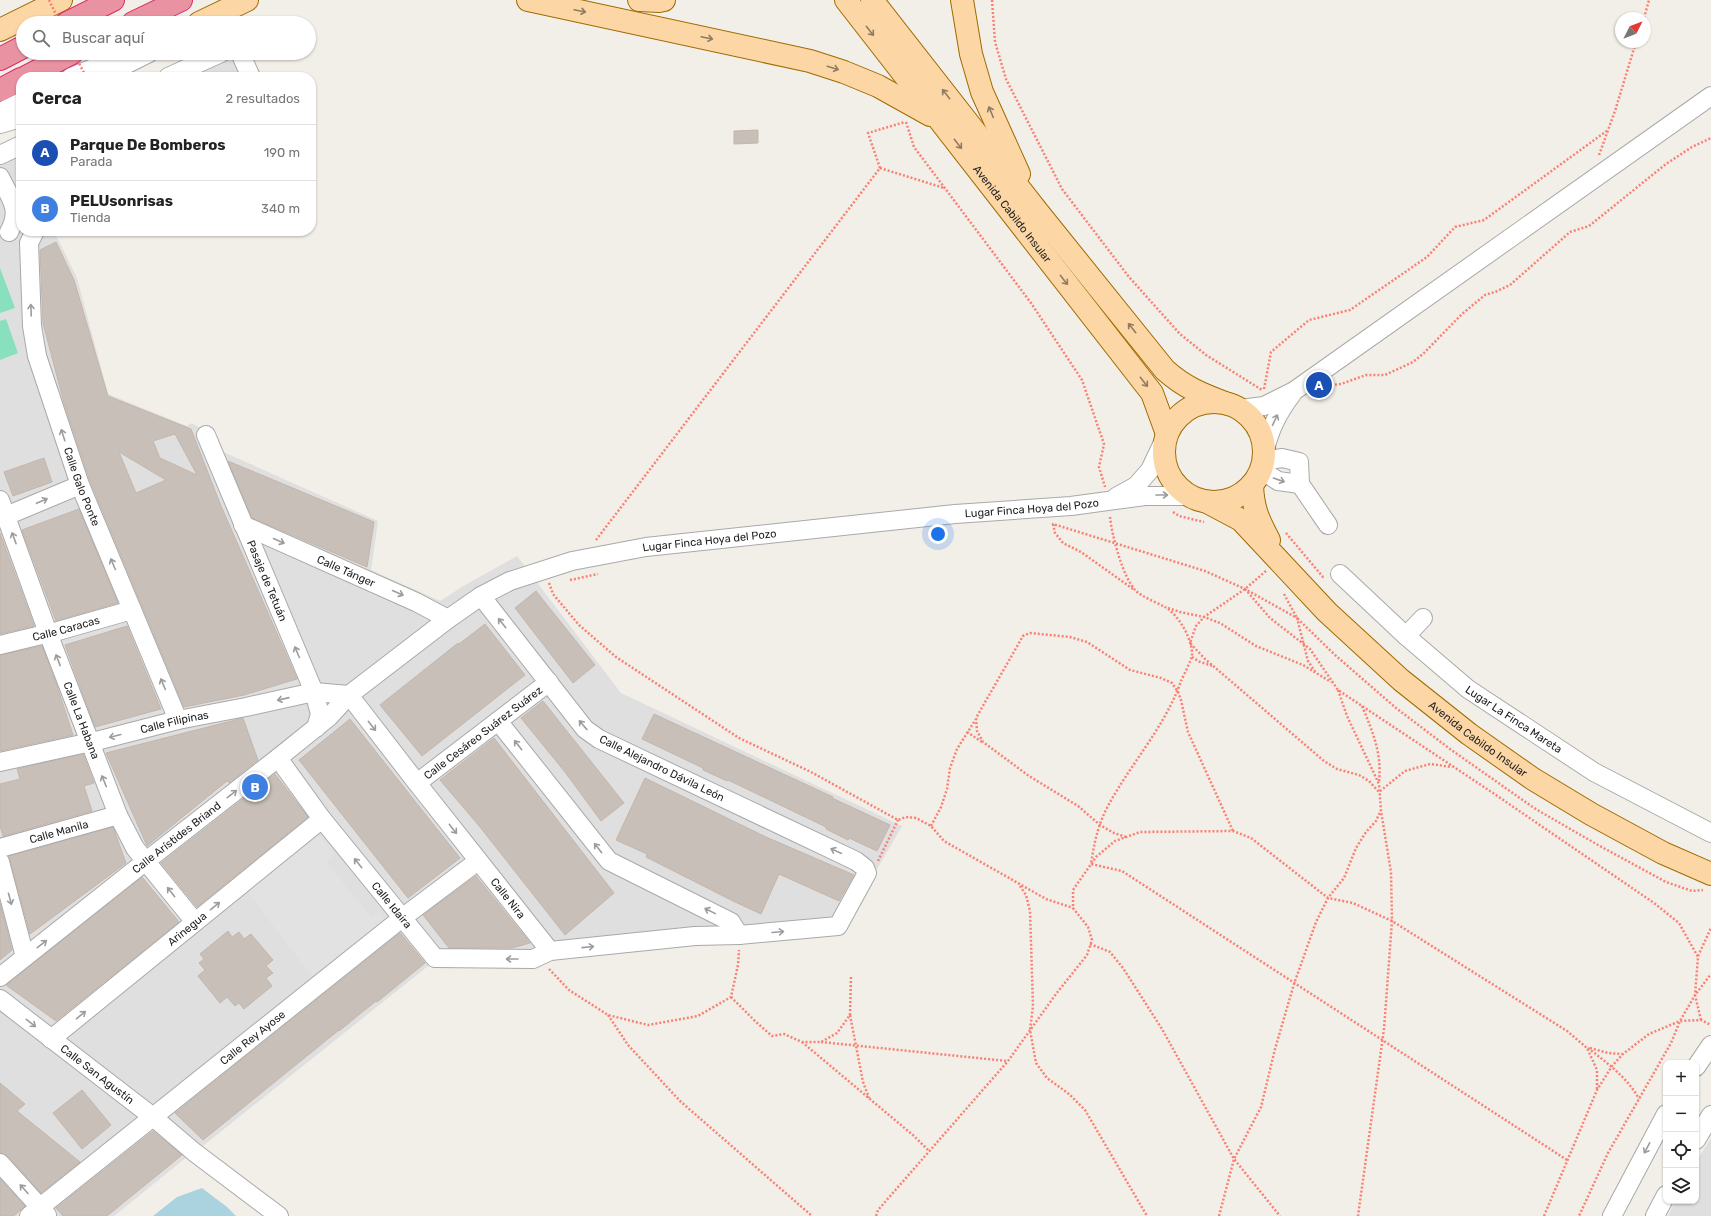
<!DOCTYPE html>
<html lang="es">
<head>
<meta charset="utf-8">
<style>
	body { margin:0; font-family:Rubik,sans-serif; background:#f6f6f6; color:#222 }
	.controls { position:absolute; right:12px; bottom:12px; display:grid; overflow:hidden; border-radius:8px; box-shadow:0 1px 3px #0004 }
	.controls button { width:36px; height:36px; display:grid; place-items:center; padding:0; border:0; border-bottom:1px solid #e0e0e0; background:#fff; color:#222; font:20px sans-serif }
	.compass { position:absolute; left:1615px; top:12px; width:36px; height:36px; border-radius:50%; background:#fff; box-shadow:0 1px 3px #0004; rotate:48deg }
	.you { position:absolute; left:938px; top:534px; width:14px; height:14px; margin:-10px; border:3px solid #fff; border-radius:50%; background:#1a73e8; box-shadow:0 0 0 6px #1a73e833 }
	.badge { display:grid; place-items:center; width:26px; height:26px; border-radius:50%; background:#d40000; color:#fff; font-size:13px; font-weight:700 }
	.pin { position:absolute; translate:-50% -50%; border:2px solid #fff; box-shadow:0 1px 4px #0006 }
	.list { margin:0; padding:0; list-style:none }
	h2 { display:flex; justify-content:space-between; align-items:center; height:52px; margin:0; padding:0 16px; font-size:17px }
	h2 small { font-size:13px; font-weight:400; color:#767676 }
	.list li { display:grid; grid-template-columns:26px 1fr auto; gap:12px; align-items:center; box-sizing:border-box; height:56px; padding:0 16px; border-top:1px solid #e0e0e0 }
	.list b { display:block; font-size:15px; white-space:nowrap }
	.list p { margin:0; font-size:13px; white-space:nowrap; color:#767676 }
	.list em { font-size:13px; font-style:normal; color:#767676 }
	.icon { flex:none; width:22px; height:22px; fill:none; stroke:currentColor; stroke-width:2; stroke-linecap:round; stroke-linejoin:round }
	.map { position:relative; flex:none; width:1711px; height:1216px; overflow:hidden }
	.search { position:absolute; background:#fff; box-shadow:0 1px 3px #0004; left:16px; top:16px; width:300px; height:44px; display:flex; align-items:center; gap:10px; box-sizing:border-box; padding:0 14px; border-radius:22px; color:#767676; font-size:15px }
	.panel { position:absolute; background:#fff; box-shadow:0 1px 3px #0004; left:16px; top:72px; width:300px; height:164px; border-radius:16px }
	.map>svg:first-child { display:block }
	.residential { fill:#e0dfdf }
	.pitch { fill:#88e0be }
	.parking { fill:#e2e2e2 }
	.water { fill:#aad3df }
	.building { fill:#c7bfb8; stroke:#c4b6ab; fill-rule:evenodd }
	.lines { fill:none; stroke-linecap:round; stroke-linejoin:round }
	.minor-casing { stroke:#a9a9a9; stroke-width:20 }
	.major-casing { stroke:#a06b00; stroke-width:24 }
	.highway-casing { stroke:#dc2a67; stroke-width:24 }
	.path { stroke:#fa8072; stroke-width:2.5; stroke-dasharray:2 2; stroke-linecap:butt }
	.minor { stroke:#fff; stroke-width:18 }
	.major { stroke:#fcd6a4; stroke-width:22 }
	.highway { stroke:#e892a2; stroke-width:22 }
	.path-bridge { stroke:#fa8072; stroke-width:2.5; stroke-dasharray:2 2; stroke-linecap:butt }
	.oneway { stroke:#8f7c63 }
	.oneway2 { stroke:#9c9c9c }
	.labels { text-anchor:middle; stroke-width:3; stroke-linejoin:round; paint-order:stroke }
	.street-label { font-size:11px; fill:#222; stroke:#fff }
</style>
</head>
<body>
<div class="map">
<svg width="1711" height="1216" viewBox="0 0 1711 1216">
	<rect width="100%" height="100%" fill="#f2efe9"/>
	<path class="residential" d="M204,53H248L260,77H154Z
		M21,139V231H53L59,241L77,278L108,394L187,426L192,423L209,434L219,450L378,521L371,570L440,601L465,585L517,556L621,693L902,826L840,933L584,950L486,964L428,966L188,1158L187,1157L114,1216H0V148Z
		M1711,1138V1216H1668L1675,1201H1696V1162Z"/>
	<path class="pitch" d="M0,268L15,308L0,313Z
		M6,319L18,353L0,360V321Z"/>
	<path class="parking" d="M318,834L334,855L326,862L371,917L380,912L386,920L312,976L247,891Z"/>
	<path class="water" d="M202,1188L227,1207L236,1216H153L177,1197Z"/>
	<path class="building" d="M758,130V143L734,144V131Z
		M56,242L74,280L108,396L191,429L221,506L297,679L244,695L184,707L90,481L64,403L43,323L40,250ZM175,434L197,475L160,458L153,441ZM119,452L166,480L136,493Z
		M44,458L52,482L13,496L4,472Z
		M228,461L374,522L367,567L252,518Z
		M79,509L118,603L56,621L22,530Z
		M0,533L34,626L0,634Z
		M536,591L595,665L573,683L515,608Z
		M485,624L525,675L422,756L380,705L458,643L459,644Z
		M127,626L161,709L95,727L65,645Z
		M42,646L57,686L73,735L0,751V655Z
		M543,701L624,803L601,821L565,772L521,718Z
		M654,714L833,797L832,798L890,825L877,851L849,838L848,840L826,829V827L728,780L727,781L703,770V768L642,739Z
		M243,718L258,760L229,783L227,781L147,846L106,753Z
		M350,719L460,858L408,898L299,760Z
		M494,738L614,893L565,935L480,827L440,780Z
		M83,754L94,783L84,786L92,811L3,836L0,826V784L20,779L17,769Z
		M275,774L308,817L197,907L161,863Z
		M645,778L766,837L854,875L839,901L779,874L761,914L733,901L646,857L647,854L616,840Z
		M113,827L126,863L30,934L9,856Z
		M476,876L530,943L512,948H449L423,915Z
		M142,877L179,922L56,1021L6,985Z
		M0,903L12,950L0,960Z
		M228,931L232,937L239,932L244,939L251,934L273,960L266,966L273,973L266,978L272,986L244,1009L239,1003L235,1006L227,997L220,1003L198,976L205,970L199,963L204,959L200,954Z
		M400,933L425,963L377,1002L376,1001L339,1031V1030L203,1140L175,1113Z
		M0,1083L25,1104L17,1111L80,1162L41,1193L8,1156L0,1153Z
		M82,1090L111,1125L82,1149L53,1113Z
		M153,1131L182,1155L107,1216H63L56,1208Z
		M0,1179L25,1206L14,1216H0Z"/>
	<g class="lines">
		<defs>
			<g id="minor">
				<path d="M240,53L251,77"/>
				<path d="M71,77L130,53"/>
				<path d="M112,77L127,64L149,53"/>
				<path d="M168,77L221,53"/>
				<path d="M0,112L21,102"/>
				<path d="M0,124L21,118"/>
				<path d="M0,155L21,145"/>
				<path d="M0,177C10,198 22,209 9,232"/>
				<path id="s1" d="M35,231L29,243L32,326L37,356L80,485L178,720"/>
				<path d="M1241,409L1264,406L1294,391L1711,96"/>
				<path id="s2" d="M206,435L314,692L320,714L316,728"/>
				<path d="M1264,453C1270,429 1277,414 1292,394"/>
				<path d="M1263,461L1282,458L1299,462L1300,484L1328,525"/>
				<path d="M1261,470L1278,481L1300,484"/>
				<path d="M1116,497L1136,486L1150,470L1167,434"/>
				<path id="s3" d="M0,500L48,633L118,815L135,848L195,922"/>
				<path d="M6,516L80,485"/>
				<path id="s4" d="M243,525L416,602L448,619"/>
				<path id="s5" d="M1340,574L1406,636L1468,689L1594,772L1711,833"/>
				<path d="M1406,636L1423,618"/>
				<path id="s6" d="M0,645L58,631L132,610"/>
				<path id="s7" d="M349,695L417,783L550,951"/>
				<path d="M498,721L609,861L731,922L739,935"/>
				<path id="s8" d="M278,758L322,819L435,958L533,959L550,951L695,936L739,935L838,926L867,873L865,868L856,861L599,739L585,729L481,596"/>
				<path id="s9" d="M0,762L100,740L178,720L246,707L314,692L349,695"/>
				<path id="s10" d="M417,783L549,682"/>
				<path id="s11" d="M0,848L118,815"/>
				<path d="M0,862L25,957"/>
				<path id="s12" d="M0,977L146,861L278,758L329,717L349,695L448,619L481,596L510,581L572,561L646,547L955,514L1071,506L1145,496H1190"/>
				<path id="s13" d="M0,999L153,1117L194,1152L279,1216"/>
				<path id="s14" d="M51,1039L322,819"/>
				<path d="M1696,1067L1711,1045"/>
				<path d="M1696,1140L1711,1115"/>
				<path d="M0,1163L47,1215"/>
				<path id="s15" d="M29,1216L402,918L478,861"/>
				<path d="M1612,1216L1666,1114"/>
				<path d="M1655,1216L1666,1195"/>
			</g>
			<g id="major">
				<path d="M528,0L810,61L844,72L878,86L930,115"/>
				<path d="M639,0L659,1L664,0"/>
				<path id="s16" d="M846,0L1152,393L1167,434"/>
				<path d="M872,0L1037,211L1165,370C1184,387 1201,394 1225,403"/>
				<path d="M962,0L971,54L982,92L1019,174"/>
				<path d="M199,23L247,0"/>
				<path d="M0,30L61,0"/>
				<circle cx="1214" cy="452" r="50"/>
				<path d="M1252,485C1253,509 1258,519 1269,540"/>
				<path id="s17" d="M1207,502L1241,520L1327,612L1401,680L1469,734L1533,779L1591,814L1663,853L1711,874"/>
			</g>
			<path id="highway" d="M67,23L113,0
				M133,23L181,0
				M0,59L23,47
				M26,77L72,53
				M0,90L21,79"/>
		</defs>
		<use href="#minor" class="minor-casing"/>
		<use href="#major" class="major-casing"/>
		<use href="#highway" class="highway-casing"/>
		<path class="path" d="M992,0L995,42L1006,79L1062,189L1129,277L1180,334L1206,355L1262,390
			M1644,18L1649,0
			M906,122L914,147L1031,303L1082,380L1104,444L1099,467L1105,487
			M1599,155L1615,111L1636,42
			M880,168L944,188
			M1331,385L1341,384L1366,375H1385L1413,362L1424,353L1462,314L1485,295L1495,292L1510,285L1570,232L1589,226L1666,164L1692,147L1711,138
			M1264,389L1271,352L1309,320L1350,310L1427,257L1455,227L1484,220L1608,130
			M1173,512L1179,516L1204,522
			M1110,517C1112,536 1123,578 1136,591C1144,598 1156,602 1165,607C1179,615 1193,640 1192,656C1191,660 1184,675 1181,681C1165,727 1131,763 1108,806C1098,824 1094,844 1091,864L1122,871L1567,1160
			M1286,533L1323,577L1325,576
			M596,540L880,168L868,133L905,122
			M1266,571L1245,589L1204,617L1196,626L1190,643L1205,659L1324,761L1337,769L1359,775L1369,781L1379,792L1405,771L1430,764L1452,767
			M570,580L598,574
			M549,583L553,594L579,625L616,657L739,738L811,772L898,820L906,817L916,818L931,826L944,841L1046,899L1073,908
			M1133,589L1081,552L1063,543L1055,533L1053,524L1205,571L1245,589L1297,618L1308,661L1316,673
			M1245,589L1270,618L1310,649L1338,690L1493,793L1654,903L1679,923L1698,957L1695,995L1680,1021L1671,1043L1608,1153L1579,1216
			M1284,594L1297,618L1335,655L1396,708L1450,749L1534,808L1598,845L1666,882L1692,891L1703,890
			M1168,608L1180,612L1204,617L1220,623L1256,646L1303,665L1331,682
			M1192,657L1200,662L1213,666
			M1338,690L1347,716L1379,784L1381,811L1391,872L1392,921L1384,1029L1358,1216
			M1362,706C1373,732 1382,754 1379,782
			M967,732L982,742
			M931,826L941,807L947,789L950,768L957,749L976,719
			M1126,837L1114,833L1100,825L1078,806L1029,776L983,742L977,731L976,718L1023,636L1030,633L1070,637L1087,642L1130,670L1161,678L1172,683L1178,692L1181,700L1188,732L1233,831
			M878,861L898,820
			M1020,886L1026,895L1030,911L1033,1006L1030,1030L1036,1063L1047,1078L1069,1094L1085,1110L1147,1216
			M1090,944L1110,952L1123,968L1162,1029L1234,1159L1280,1216
			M1698,956L1711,928
			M549,969L569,990L608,1015L648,1025L698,1016L731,997L738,965L739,950
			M731,997L756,1022L772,1036L784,1034L802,1042H821L837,1033L850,1015L851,976
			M608,1015L628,1045L680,1101L812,1216
			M850,1015L863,1082L869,1098
			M1701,1020L1695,995L1711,974
			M802,1042L914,1136L929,1151
			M821,1042L1007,1061
			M1588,1048C1607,1063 1627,1077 1639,1099
			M1590,1048L1608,1053L1622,1054
			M876,1216L878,1210L1008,1061L1056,994L1087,955L1092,940L1088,927L1073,908V890L1096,857L1115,841L1140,832L1233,831L1251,838L1328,898L1353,903L1392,921L1567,1031L1587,1048L1597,1070V1090
			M1219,1216L1234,1159L1261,1107L1275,1049L1294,984L1316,922L1328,898L1344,878L1356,848L1366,832L1376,821L1380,812
			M1544,1216L1597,1090L1612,1066L1623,1054L1649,1034L1680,1021L1701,1020L1711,1025"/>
		<use href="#minor" class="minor"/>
		<use href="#major" class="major"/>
		<use href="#highway" class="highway"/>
		<path class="path-bridge" d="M49,0L60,23
			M74,53L86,77"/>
	</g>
	<defs><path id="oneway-shaft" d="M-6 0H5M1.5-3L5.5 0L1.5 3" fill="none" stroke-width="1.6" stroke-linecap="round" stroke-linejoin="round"/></defs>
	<g class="oneway">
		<use href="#oneway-shaft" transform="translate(580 11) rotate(12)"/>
		<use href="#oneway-shaft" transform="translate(870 31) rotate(52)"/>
		<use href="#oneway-shaft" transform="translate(707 38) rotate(12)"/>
		<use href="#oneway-shaft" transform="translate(833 68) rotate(17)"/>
		<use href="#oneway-shaft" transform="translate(946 94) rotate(-128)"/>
		<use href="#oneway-shaft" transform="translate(991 112) rotate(-113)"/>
		<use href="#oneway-shaft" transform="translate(958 144) rotate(52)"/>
		<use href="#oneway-shaft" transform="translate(1064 280) rotate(52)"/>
		<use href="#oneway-shaft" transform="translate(1132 328) rotate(-129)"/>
		<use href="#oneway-shaft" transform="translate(1144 382) rotate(52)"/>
	</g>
	<g class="oneway2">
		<use href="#oneway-shaft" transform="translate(31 310) rotate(-92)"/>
		<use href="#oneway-shaft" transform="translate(1275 420) rotate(-65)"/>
		<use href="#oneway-shaft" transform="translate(63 435) rotate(-108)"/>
		<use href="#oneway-shaft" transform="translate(1279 480) rotate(19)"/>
		<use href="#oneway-shaft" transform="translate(1162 495)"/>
		<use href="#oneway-shaft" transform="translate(42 501) rotate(-23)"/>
		<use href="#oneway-shaft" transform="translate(14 538) rotate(-110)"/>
		<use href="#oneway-shaft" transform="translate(279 541) rotate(24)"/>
		<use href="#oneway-shaft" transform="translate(113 564) rotate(-113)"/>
		<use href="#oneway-shaft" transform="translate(398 593) rotate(24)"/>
		<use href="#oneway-shaft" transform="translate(502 623) rotate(-128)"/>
		<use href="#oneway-shaft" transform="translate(297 652) rotate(-113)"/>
		<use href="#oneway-shaft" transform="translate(58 660) rotate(-111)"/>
		<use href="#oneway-shaft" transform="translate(163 684) rotate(-113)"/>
		<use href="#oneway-shaft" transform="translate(283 699) rotate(167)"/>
		<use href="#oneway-shaft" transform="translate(583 725) rotate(-130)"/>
		<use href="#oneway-shaft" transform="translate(372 726) rotate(52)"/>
		<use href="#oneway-shaft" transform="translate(115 736) rotate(166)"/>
		<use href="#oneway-shaft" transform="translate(518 745) rotate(-128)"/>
		<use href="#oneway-shaft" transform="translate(104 781) rotate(-112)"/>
		<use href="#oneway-shaft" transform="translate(232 794) rotate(-38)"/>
		<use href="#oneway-shaft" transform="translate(453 829) rotate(52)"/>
		<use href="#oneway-shaft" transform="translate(598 848) rotate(-128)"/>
		<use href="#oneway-shaft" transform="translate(836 851) rotate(-155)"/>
		<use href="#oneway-shaft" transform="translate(358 863) rotate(-129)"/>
		<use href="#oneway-shaft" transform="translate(171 892) rotate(-128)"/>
		<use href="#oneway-shaft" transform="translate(10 899) rotate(75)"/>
		<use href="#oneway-shaft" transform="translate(215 906) rotate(-39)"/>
		<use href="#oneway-shaft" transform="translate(710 911) rotate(-154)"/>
		<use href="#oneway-shaft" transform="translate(778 932) rotate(-5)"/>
		<use href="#oneway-shaft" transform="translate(42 944) rotate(-38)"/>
		<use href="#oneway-shaft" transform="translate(588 947) rotate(-6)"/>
		<use href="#oneway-shaft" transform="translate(512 959) rotate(-180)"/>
		<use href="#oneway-shaft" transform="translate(81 1015) rotate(-39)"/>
		<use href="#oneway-shaft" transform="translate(31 1023) rotate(38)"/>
		<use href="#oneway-shaft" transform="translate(1647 1148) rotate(118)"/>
		<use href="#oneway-shaft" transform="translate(24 1189) rotate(-132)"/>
	</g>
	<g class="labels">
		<g class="street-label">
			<text dy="4" stroke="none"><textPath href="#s16" startOffset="271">Avenida Cabildo Insular</textPath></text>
			<text dy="4" stroke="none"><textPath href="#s1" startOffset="265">Calle Galo Ponte</textPath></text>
			<text dy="4" stroke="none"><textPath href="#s12" startOffset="1175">Lugar Finca Hoya del Pozo</textPath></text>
			<text dy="4" stroke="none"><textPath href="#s12" startOffset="851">Lugar Finca Hoya del Pozo</textPath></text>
			<text dy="4" stroke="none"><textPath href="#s4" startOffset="113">Calle Tánger</textPath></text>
			<text dy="4" stroke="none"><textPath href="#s2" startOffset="158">Pasaje de Tetuán</textPath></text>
			<text dy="4" stroke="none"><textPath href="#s6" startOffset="68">Calle Caracas</textPath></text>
			<text dy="4" stroke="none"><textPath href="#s5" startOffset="227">Lugar La Finca Mareta</textPath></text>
			<text dy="4" stroke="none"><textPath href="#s3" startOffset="235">Calle La Habana</textPath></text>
			<text dy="4" stroke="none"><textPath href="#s9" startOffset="179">Calle Filipinas</textPath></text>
			<text dy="4" stroke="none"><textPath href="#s10" startOffset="83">Calle Cesáreo Suárez Suárez</textPath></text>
			<text dy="4" stroke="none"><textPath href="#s17" startOffset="362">Avenida Cabildo Insular</textPath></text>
			<text transform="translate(662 768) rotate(26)" y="4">Calle Alejandro Dávila León</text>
			<text dy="4" stroke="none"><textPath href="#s11" startOffset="61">Calle Manila</textPath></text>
			<text dy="4" stroke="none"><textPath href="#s12" startOffset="225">Calle Arístides Briand</textPath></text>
			<text dy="4" stroke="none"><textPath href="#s7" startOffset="258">Calle Nira</textPath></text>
			<text dy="4" stroke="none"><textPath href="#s8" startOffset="186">Calle Idaira</textPath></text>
			<text dy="4" stroke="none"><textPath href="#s14" startOffset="175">Arinegua</textPath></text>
			<text dy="4" stroke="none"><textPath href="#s15" startOffset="286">Calle Rey Ayose</textPath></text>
			<text dy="4" stroke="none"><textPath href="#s13" startOffset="123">Calle San Agustín</textPath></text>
		</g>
	</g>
</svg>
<div class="controls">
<button>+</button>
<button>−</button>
<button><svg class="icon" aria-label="locate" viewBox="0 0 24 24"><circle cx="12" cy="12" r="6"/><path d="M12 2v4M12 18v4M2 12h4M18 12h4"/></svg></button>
<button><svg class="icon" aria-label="layers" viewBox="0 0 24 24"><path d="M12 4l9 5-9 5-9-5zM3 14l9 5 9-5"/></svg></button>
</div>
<svg class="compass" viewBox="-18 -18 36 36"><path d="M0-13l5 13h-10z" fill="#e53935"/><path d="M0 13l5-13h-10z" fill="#767676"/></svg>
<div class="you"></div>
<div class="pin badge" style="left:1319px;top:385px;background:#1a4fb4">A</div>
<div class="pin badge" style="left:255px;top:787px;background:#3f7fe0">B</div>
<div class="search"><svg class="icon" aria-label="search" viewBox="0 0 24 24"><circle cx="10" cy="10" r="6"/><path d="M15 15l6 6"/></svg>Buscar aquí</div>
<section class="panel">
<h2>Cerca<small>2 resultados</small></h2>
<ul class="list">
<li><span class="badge" style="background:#1a4fb4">A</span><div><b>Parque De Bomberos</b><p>Parada</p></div><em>190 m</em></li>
<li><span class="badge" style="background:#3f7fe0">B</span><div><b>PELUsonrisas</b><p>Tienda</p></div><em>340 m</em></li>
</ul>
</section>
</div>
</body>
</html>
